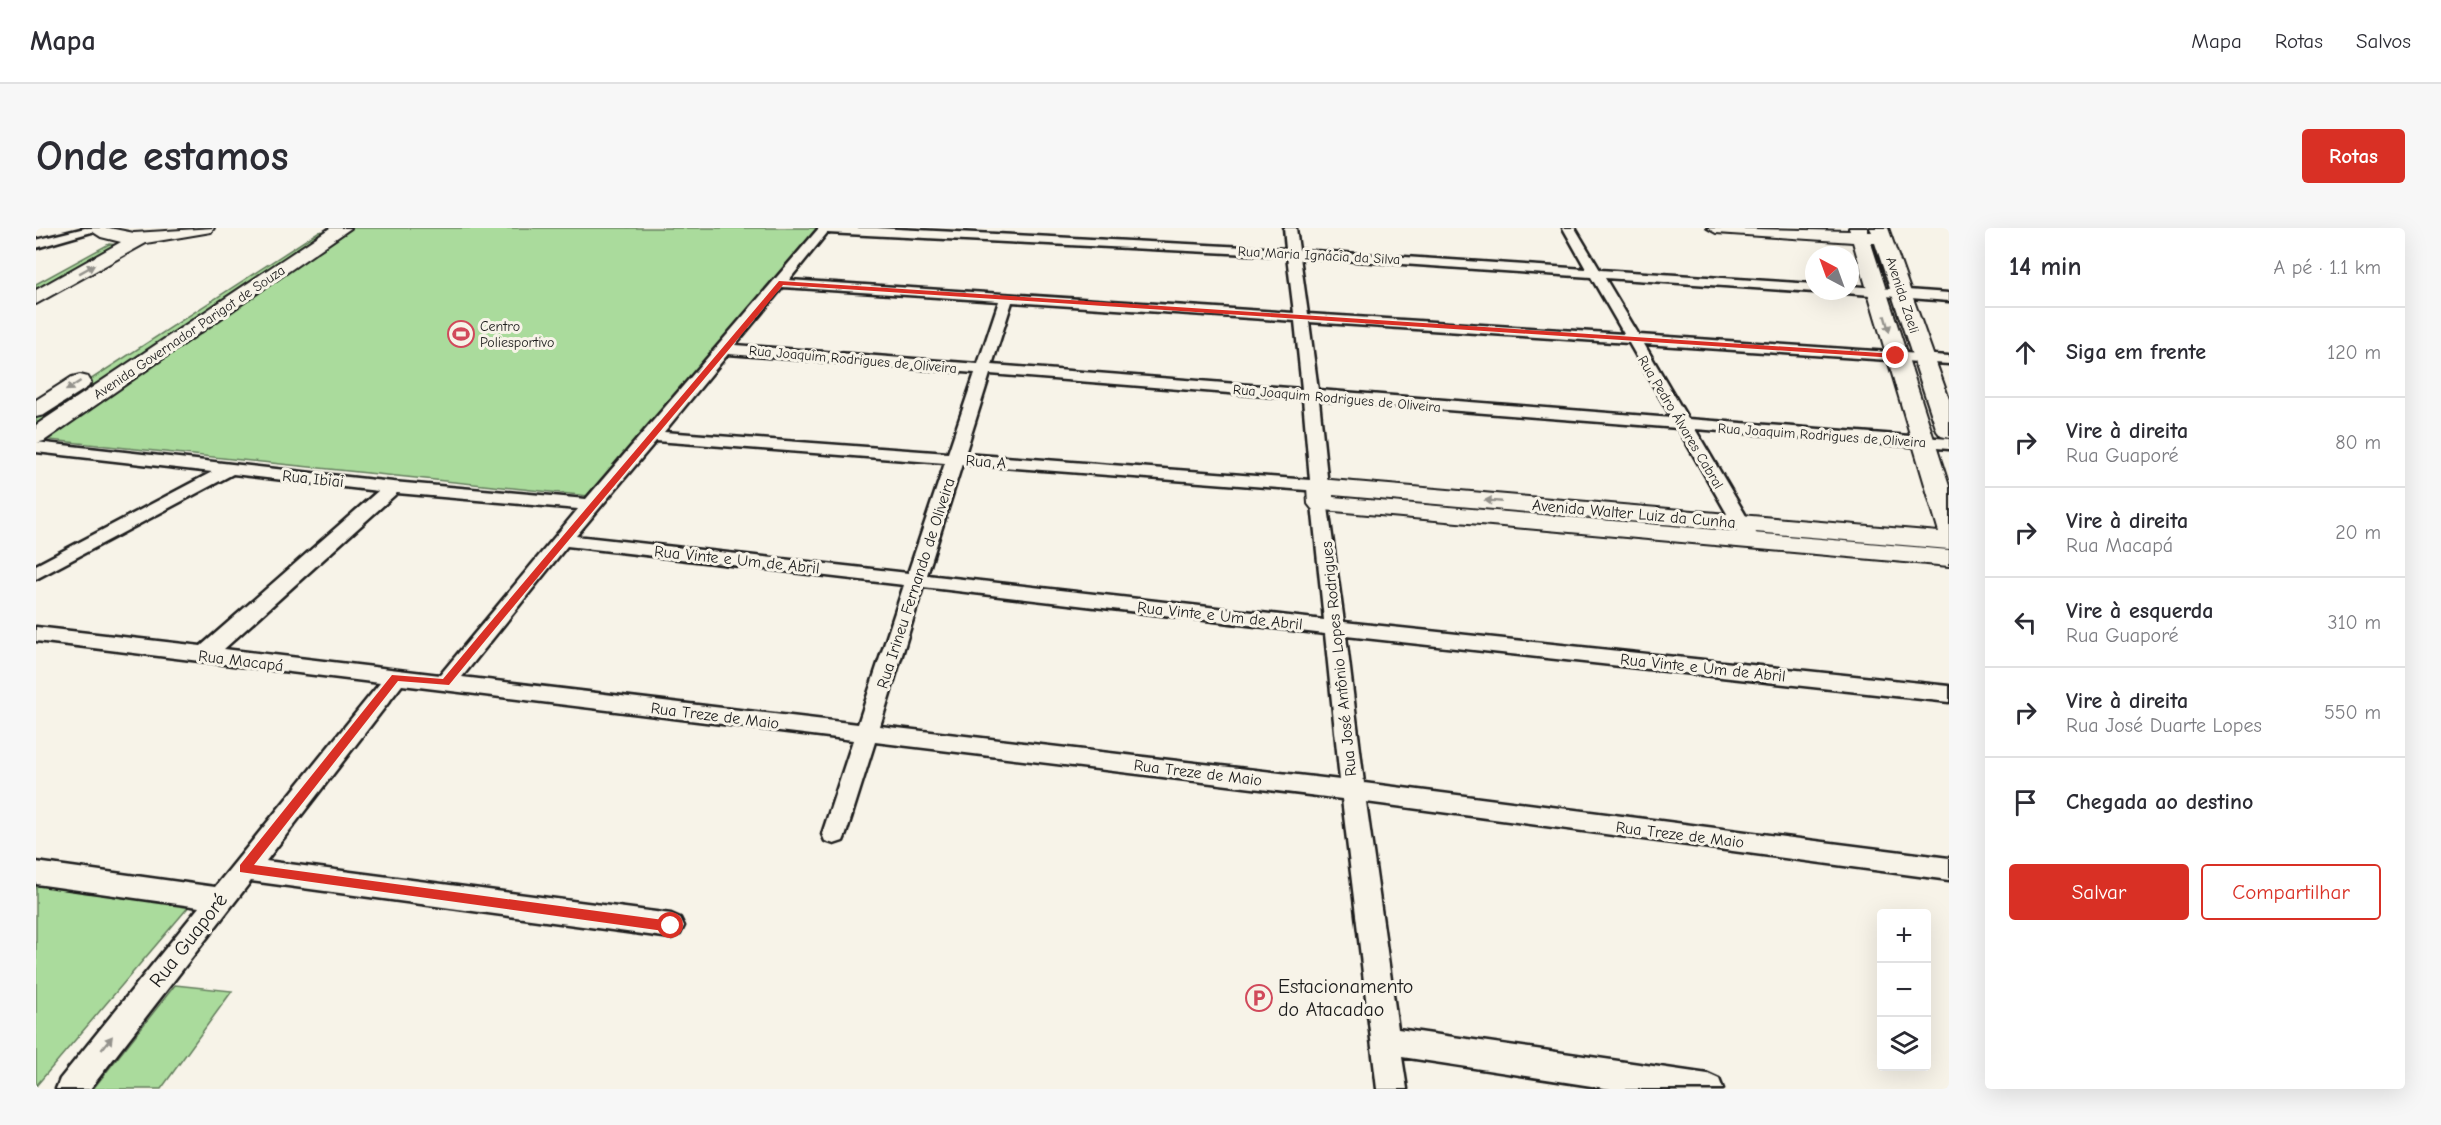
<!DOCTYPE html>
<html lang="pt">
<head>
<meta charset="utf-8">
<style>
	body { margin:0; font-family:"Comic Neue",sans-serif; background:#f7f7f7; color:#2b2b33 }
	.controls { position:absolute; right:18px; bottom:18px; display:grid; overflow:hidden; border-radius:6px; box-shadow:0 6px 24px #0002 }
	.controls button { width:54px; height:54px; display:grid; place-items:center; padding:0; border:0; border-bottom:2px solid #e1e1e2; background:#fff; color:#2b2b33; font:30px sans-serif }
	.compass { position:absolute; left:1769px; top:18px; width:54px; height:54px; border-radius:50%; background:#fff; box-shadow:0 6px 24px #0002; rotate:319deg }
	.stop { position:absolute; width:18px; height:18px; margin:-14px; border:4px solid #d93025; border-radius:50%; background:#fff }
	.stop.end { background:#d93025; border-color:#fff; box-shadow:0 2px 6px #0008 }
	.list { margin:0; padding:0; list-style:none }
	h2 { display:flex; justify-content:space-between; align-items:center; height:78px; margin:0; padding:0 24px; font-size:26px }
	h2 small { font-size:20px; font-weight:400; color:#7c7c81 }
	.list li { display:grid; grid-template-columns:39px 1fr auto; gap:18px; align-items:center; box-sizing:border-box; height:90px; padding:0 24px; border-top:2px solid #e1e1e2 }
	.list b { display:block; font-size:22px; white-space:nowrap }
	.list p { margin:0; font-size:20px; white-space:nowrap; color:#7c7c81 }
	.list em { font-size:20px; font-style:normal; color:#7c7c81 }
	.actions { display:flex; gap:12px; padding:18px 24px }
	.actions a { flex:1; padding:14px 0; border:2px solid #d93025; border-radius:6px; text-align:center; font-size:21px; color:#d93025 }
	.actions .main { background:#d93025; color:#fff }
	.icon { flex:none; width:33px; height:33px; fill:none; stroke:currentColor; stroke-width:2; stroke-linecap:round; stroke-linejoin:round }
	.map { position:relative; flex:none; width:1913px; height:861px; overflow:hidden; border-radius:6px }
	header { display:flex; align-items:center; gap:36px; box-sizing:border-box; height:84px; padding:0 30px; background:#fff; border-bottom:2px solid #e1e1e2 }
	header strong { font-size:28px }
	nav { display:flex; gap:33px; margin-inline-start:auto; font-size:21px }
	.intro { display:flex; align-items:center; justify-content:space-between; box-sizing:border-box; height:144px; padding:0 36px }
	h1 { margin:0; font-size:42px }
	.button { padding:15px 27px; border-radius:6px; background:#d93025; color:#fff; font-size:21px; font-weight:700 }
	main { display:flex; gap:36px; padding:0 36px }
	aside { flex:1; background:#fff; border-radius:6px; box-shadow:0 6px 24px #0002 }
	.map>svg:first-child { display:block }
	.green { fill:#aadb9c; stroke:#637c5c; stroke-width:1.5 }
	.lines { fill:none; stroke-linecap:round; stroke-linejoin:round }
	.street-casing { stroke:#1c1c1c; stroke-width:5 }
	.secondary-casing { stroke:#1c1c1c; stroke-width:4 }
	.street { fill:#f7f3e8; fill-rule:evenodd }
	.secondary { fill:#f7f3e8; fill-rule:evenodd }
	.oneway { fill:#94928c }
	.route { fill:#d93025 }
	.labels { text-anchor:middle; stroke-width:6; stroke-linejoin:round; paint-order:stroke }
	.far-street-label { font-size:14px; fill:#1c1c1c; stroke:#f7f3e8 }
	.far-poi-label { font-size:14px; fill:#1c1c1c; stroke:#f7f3e8; text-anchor:start }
	.street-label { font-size:16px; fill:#1c1c1c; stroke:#f7f3e8 }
	.near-street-label { font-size:20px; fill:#1c1c1c; stroke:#f7f3e8 }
	.near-poi-label { font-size:20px; fill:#1c1c1c; stroke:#f7f3e8; text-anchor:start }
</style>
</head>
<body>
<header>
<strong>Mapa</strong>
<nav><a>Mapa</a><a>Rotas</a><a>Salvos</a></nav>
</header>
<div class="intro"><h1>Onde estamos</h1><a class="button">Rotas</a></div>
<main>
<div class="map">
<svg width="1913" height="861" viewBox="0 0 1913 861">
	<rect width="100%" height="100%" fill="#f7f3e8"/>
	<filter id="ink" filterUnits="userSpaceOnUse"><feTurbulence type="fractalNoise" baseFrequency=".0167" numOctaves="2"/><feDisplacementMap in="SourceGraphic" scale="12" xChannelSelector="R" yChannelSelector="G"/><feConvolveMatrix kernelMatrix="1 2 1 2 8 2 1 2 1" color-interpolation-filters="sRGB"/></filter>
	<g filter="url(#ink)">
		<path class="green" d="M313,0H783L553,268L4,211Z
			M294,2L0,202V187L282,4Z
			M73,16L85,17L0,64V56Z
			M1290,264L1686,298L1689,304L1290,269Z
			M0,654L155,676L0,858Z
			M139,757L196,763L125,861H57Z"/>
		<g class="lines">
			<defs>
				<path id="street" d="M49,0L66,1L0,20V12Z
					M783,0H841L1250,21L1248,0H1260L1263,22L1550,41L1527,0H1539L1564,42L1778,56V63H1782L1778,64L1569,50L1603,107L1913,128V136L1608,116L1652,191L1913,211V221L1659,201L1723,310L1714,316L1705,310L1642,200L1283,172L1292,258L1283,263L926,236L891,347L1288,392L1276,276L1285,271L1291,272L1308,394L1913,458V474L1310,408L1328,555L1913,630V652L1330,574L1362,801L1672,846L1683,851L1687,861H1575L1366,829L1371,861H1341L1306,571L839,514L810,606L807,613L798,616L789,613L786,606L817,512L366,457L230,633L635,686L644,690L648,698L644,706L635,710L215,653L54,861H20L24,851L163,679L0,656V634L179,659L344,455L0,413V399L165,418L342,263L197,246L0,351V337L176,244L0,224V214L357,254L550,271ZM791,5L1251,28L1258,85L753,52ZM1264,29L1555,49L1588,106L1272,86ZM747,59L963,73L942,136L699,117ZM976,74L1259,93L1266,161L956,137ZM1273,94L1593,115L1636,190L1282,162ZM692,126L939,145L912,225L628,204ZM954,146L1267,171L1274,252L929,226ZM620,213L909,235L872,345L540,308ZM361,265L542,281L404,447L188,421ZM531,318L868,357L822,496L426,449ZM887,359L1289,406L1304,552L844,498Z
					M1814,58L1913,65V73L1809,65L1808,63H1814Z"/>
				<path id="secondary" d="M51,0H73L98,5L178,0L175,4L110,15L0,76V62L85,14L65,9Z
					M294,0H315L8,213L0,215V197Z
					M1671,0L1814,3L1813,0H1831L1832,4H1836L1834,0H1852L1913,171V210L1905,208L1901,203L1839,15H1835L1913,258V321L1297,267V269L1913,322V338L1276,281L1272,276L1271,258L1274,253L1283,251L1903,304L1817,14L1680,5Z
					M44,147L52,149L55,154L52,159L8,187L0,189V172L36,149Z"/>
			</defs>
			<use href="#street" class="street-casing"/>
			<use href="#secondary" class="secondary-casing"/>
			<use href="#street" class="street"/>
			<use href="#secondary" class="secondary"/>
		</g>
		<defs><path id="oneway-solid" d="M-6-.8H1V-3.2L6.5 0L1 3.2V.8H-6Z" transform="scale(1.5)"/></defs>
		<g class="oneway">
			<use href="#oneway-solid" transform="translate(51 41) rotate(-29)"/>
			<use href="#oneway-solid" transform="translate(1851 96) rotate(74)"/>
			<use href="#oneway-solid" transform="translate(37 158) rotate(147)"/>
			<use href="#oneway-solid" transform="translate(1457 273) rotate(-175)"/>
			<use href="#oneway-solid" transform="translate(71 815) rotate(-52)"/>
		</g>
	</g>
	<path class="route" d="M743,53L1860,126L1864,128L1860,130L747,57C636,190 523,322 413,457L362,453L218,637L635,693L640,695V702L635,704L204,644V637L356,447L407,451C518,317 631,186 743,53Z"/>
	<defs>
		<symbol id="stadium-ring" viewBox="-11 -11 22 22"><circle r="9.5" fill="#f7f3e8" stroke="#d1495b" stroke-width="1.5"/><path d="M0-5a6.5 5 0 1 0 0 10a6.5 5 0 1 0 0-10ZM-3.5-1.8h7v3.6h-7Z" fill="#d1495b"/></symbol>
		<symbol id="parking-ring" viewBox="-11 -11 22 22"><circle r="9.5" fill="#f7f3e8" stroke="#d1495b" stroke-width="1.5"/><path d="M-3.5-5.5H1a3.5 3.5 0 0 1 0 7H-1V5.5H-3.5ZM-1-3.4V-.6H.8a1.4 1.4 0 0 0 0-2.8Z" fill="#d1495b"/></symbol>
	</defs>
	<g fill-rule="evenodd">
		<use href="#stadium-ring" x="410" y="91" width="30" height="30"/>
		<use href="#parking-ring" x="1208" y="755" width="30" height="30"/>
	</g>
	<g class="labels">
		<g class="far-street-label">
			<text transform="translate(1283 27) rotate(3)" y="5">Rua Maria Ignácia da Silva</text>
			<text transform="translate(1867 67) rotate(72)" y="5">Avenida Zaeli</text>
			<text transform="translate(153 104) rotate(-34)" y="5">Avenida Governador Parigot de Souza</text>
			<text transform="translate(817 131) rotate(5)" y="5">Rua Joaquim Rodrigues de Oliveira</text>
			<text transform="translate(1301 170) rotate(5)" y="5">Rua Joaquim Rodrigues de Oliveira</text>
			<text transform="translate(1645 194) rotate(59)" y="5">Rua Pedro Álvares Cabral</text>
			<text transform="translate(1786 207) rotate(4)" y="5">Rua Joaquim Rodrigues de Oliveira</text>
		</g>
		<g class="far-poi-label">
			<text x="444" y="103">Centro<tspan x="444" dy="16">Poliesportivo</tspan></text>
		</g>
		<g class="street-label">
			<text transform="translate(950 233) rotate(4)" y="6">Rua A</text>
			<text transform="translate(277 250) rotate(6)" y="6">Rua Ibiai</text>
			<text transform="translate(1598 285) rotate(5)" y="6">Avenida Walter Luiz da Cunha</text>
			<text transform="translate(701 331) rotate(6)" y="6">Rua Vinte e Um de Abril</text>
			<text transform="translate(879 355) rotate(-72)" y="6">Rua Irineu Fernando de Oliveira</text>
			<text transform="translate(1184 387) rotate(6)" y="6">Rua Vinte e Um de Abril</text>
			<text transform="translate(1302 431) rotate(-96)" y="6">Rua José Antônio Lopes Rodrigues</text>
			<text transform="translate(205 432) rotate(7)" y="6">Rua Macapá</text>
			<text transform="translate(1667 439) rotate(6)" y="6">Rua Vinte e Um de Abril</text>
			<text transform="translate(679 487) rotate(7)" y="6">Rua Treze de Maio</text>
			<text transform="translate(1162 544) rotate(7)" y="6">Rua Treze de Maio</text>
			<text transform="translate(1644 606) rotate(7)" y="6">Rua Treze de Maio</text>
		</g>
		<g class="near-street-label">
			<text transform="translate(152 712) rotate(-52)" y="7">Rua Guaporé</text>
		</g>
		<g class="near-poi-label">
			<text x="1242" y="765">Estacionamento<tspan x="1242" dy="23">do Atacadao</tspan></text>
		</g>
	</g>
</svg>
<div class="controls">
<button>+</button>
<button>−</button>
<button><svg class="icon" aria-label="layers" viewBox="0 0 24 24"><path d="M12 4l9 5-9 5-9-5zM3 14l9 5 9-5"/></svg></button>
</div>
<svg class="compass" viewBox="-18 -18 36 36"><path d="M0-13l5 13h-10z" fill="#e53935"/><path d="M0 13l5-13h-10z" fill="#7c7c81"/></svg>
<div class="stop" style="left:635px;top:698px"></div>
<div class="stop end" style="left:1860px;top:128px"></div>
</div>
<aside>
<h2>14 min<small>A pé · 1.1 km</small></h2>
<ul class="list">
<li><svg class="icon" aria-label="ahead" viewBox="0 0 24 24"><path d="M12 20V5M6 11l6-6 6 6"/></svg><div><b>Siga em frente</b></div><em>120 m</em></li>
<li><svg class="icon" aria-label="right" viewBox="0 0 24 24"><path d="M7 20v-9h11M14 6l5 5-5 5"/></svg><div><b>Vire à direita</b><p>Rua Guaporé</p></div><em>80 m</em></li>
<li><svg class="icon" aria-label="right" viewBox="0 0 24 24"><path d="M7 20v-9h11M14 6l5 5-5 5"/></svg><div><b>Vire à direita</b><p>Rua Macapá</p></div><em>20 m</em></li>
<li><svg class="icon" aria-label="left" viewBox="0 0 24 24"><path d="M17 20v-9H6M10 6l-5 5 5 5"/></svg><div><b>Vire à esquerda</b><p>Rua Guaporé</p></div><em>310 m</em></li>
<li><svg class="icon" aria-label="right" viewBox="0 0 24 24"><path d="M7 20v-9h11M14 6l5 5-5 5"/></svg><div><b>Vire à direita</b><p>Rua José Duarte Lopes</p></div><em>550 m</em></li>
<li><svg class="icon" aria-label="arrive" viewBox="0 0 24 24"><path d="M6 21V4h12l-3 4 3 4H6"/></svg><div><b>Chegada ao destino</b></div></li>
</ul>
<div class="actions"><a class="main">Salvar</a><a>Compartilhar</a></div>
</aside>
</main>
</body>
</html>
